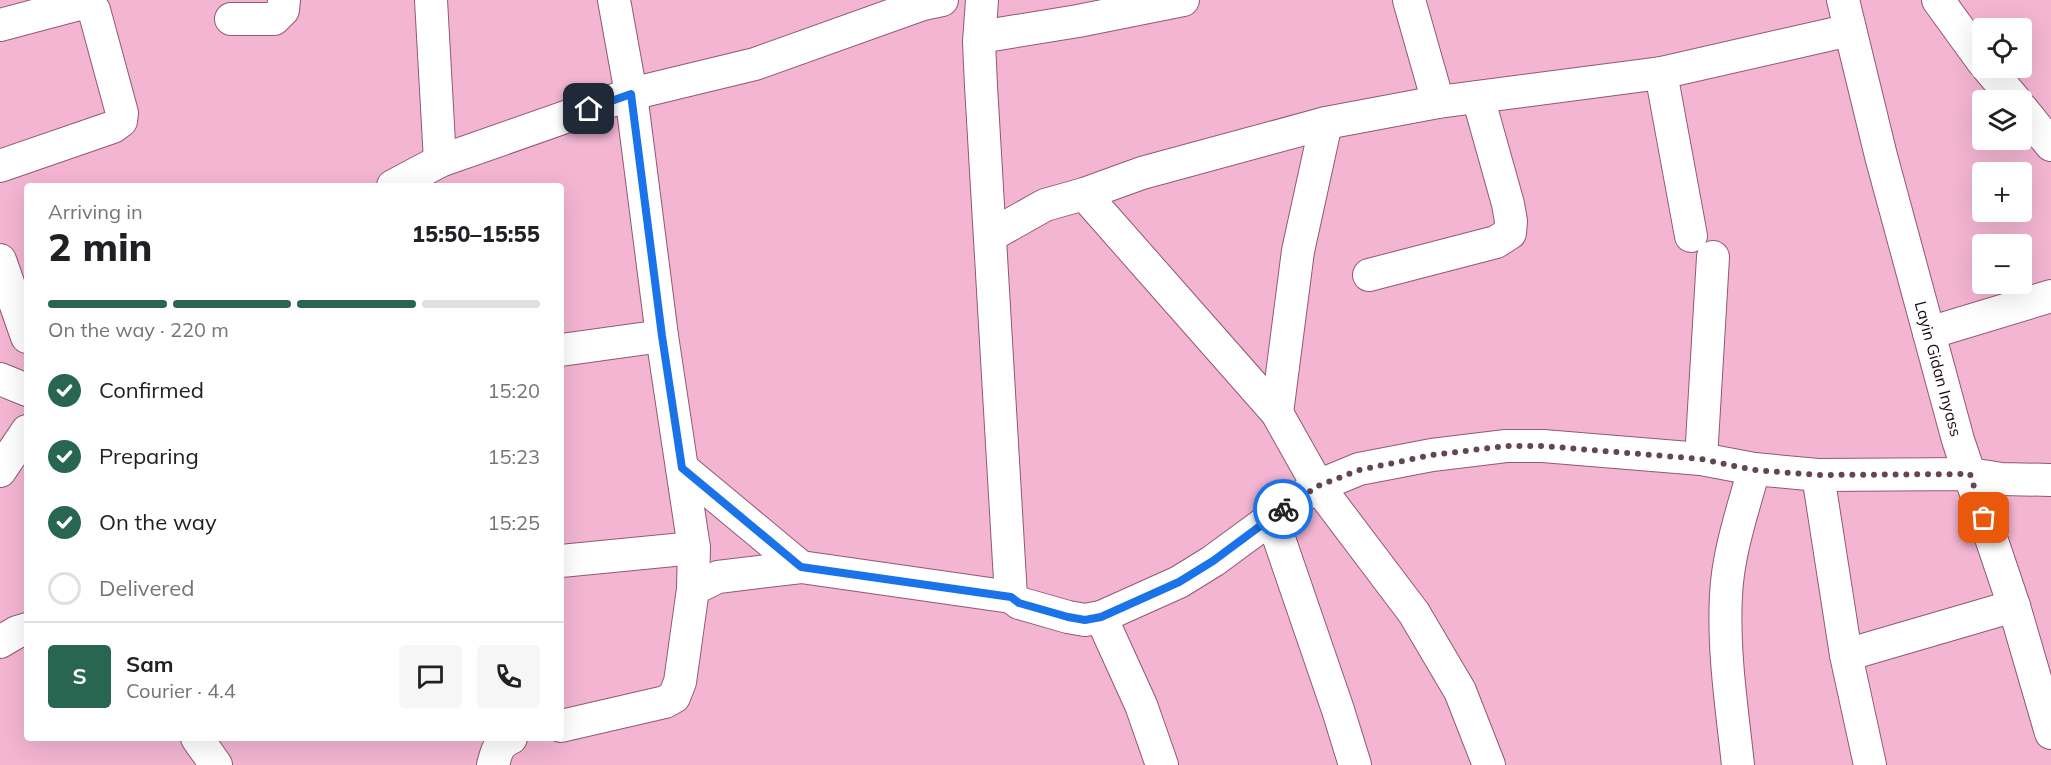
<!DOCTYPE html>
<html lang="en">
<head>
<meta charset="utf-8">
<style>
	:root { --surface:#fff; --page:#f6f6f6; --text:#202124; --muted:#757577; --line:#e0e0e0; --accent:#286652 }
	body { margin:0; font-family:Mulish,sans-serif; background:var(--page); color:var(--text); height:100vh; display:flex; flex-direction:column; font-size:22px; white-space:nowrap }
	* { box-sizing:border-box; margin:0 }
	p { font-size:20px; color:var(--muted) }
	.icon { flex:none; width:33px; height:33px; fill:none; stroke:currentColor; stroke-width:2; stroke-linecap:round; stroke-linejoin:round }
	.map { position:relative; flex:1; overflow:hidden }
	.drawer { position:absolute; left:24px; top:183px; width:540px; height:558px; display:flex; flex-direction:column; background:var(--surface); border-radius:6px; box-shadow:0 6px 24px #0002 }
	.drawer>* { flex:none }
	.controls { position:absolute; left:1972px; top:18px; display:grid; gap:12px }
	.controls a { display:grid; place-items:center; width:60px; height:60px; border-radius:6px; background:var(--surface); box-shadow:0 6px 24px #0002; font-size:30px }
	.pin { position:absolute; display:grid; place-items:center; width:51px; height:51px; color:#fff; margin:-26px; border-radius:12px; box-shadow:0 3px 9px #0006 }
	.courier { position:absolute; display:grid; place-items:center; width:60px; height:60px; margin:-30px; border:4px solid #1a73e8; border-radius:50%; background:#fff; color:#222; box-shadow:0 2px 8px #0007 }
	.headline em { font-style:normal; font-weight:800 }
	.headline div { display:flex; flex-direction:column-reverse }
	.headline { display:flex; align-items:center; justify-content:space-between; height:102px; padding:0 24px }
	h1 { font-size:39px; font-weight:800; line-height:45px }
	.bar { display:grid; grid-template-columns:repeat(4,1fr); gap:9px 6px; align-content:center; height:72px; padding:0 24px }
	.bar i { height:8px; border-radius:4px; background:var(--line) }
	.bar .active { background:var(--accent) }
	.bar p { grid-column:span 4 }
	.line { display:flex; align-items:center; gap:15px; padding:0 24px; border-top:2px solid var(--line) }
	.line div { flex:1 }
	.round { display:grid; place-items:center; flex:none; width:63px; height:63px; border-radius:6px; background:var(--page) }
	ol { padding:0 24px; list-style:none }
	li { display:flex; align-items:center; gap:18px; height:66px }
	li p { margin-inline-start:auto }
	li .icon { padding:6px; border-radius:50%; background:var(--accent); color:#fff; stroke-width:4 }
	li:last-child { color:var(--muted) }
	li i { width:33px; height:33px; border:3px solid var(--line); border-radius:50% }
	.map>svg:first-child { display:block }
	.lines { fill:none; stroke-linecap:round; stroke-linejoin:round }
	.street-casing { stroke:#905974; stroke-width:34 }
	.street { stroke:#fff; stroke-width:32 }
	.done { stroke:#674455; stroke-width:6; stroke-dasharray:0 10.8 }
	.route { stroke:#1a73e8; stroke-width:8 }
	.labels { text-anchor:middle; stroke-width:6; stroke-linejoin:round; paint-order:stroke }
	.street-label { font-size:16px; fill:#1b0712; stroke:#f9c6dd }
</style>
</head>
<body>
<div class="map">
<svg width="2051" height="765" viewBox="0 0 2051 765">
	<rect width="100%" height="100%" fill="#f3b5d2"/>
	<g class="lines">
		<g class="street-casing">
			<g id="street">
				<path d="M431 0 440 161"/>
				<path d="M982 0 979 42 981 86 1011 597"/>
				<path d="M1409 0 1438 102"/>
				<path id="s1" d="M1843 0 1881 156 1958 440 2014 606 2051 733"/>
				<path d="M1938 0 1983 62"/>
				<path d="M231 19H274L283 10 284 0"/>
				<path d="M0 25 79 4 87 5 94 10 122 113 121 121 113 127 0 166"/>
				<path d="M980 37 1078 21 1183 0"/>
				<path d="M1988 68 2015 100"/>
				<path d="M1661 73 1691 236"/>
				<path d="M2022 109 2051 145"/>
				<path d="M393 186 440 161 631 94 755 64 923 4 942 0"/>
				<path d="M1084 194 1277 413 1318 486 1414 613 1460 691 1489 765"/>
				<path d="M990 236 1045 205 1084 194 1142 173 1326 123 1438 102 1661 73 1850 30"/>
				<path d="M0 260 27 337"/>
				<path d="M1369 275 1496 242 1510 233 1511 221 1508 204 1478 97"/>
				<path d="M1929 333 2051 296"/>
				<path d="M561 350 662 336"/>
				<path d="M0 379 27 390"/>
				<path d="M1277 413 1298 251 1326 123"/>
				<path d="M1701 459 1713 257"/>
				<path d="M682 468 801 567"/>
				<path d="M0 471 27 431"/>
				<path d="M1818 475 1846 655 1870 765"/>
				<path d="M1272 518 1338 710 1355 765"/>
				<path d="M561 561 694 548"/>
				<path d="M693 589 718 577 801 567 1011 597 1019 603 1068 617 1085 620 1101 617 1179 582 1213 561 1296 500 1318 486 1359 469 1432 455 1506 446H1543L1701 459 1754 469 1818 475 1970 474 2002 479 2051 480"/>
				<path d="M1101 617 1141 705 1162 765"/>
				<path d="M0 642 17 632 27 629"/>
				<path d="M1846 655 2014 606"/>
				<path d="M561 726 665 702 674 697 680 682 693 589 694 548 662 336 631 94 614 0"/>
				<path d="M197 738 216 765"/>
				<path d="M493 765C496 753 498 743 511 738"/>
				<path d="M1738 765C1732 709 1723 652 1726 595 1728 552 1743 510 1754 469"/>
			</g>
		</g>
		<use href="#street" class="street"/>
	</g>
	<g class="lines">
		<path class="done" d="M1283 509 1318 486 1359 470 1432 455 1506 446H1543L1701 459 1754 470 1818 475 1970 474 1984 518"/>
		<path class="route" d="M589 109 631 94 662 336 682 468 801 567 1011 597 1019 603 1068 617 1085 620 1101 617 1179 582 1213 561 1283 509"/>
	</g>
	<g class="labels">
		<g class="street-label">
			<text dy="6" stroke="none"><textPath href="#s1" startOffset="381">Layin Gidan Inyass</textPath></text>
		</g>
	</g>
</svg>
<div class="controls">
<a><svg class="icon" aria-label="locate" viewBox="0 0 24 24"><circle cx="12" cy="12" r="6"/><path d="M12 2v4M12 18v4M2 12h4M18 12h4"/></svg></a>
<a><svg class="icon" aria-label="layers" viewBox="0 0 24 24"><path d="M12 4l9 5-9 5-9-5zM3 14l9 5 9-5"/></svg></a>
<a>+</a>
<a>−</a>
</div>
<div class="pin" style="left:1984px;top:518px;background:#ea580c"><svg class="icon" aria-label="bag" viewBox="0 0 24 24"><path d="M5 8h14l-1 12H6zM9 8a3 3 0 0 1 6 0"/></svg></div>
<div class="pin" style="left:589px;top:109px;background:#1f2937"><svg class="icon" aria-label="home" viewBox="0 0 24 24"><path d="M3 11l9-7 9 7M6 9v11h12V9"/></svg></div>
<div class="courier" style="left:1283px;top:509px"><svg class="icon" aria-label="bike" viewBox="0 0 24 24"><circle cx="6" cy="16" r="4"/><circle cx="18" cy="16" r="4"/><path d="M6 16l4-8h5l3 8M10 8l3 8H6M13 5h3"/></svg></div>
<section class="drawer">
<div class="headline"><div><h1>2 min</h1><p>Arriving in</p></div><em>15:50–15:55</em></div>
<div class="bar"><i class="active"></i><i class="active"></i><i class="active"></i><i></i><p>On the way · 220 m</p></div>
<ol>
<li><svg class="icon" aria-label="check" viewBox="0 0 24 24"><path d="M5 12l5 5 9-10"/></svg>Confirmed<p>15:20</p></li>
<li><svg class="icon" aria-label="check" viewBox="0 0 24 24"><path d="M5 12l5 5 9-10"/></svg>Preparing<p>15:23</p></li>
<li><svg class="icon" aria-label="check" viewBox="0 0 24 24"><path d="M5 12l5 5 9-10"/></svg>On the way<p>15:25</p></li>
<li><i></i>Delivered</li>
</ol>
<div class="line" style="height:108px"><b class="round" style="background:var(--accent);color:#fff">S</b><div><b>Sam</b><p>Courier · 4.4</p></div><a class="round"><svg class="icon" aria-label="chat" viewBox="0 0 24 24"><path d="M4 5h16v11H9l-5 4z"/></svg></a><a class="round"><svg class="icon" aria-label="phone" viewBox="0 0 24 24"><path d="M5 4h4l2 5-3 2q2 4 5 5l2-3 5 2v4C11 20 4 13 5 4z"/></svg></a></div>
</section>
</div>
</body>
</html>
